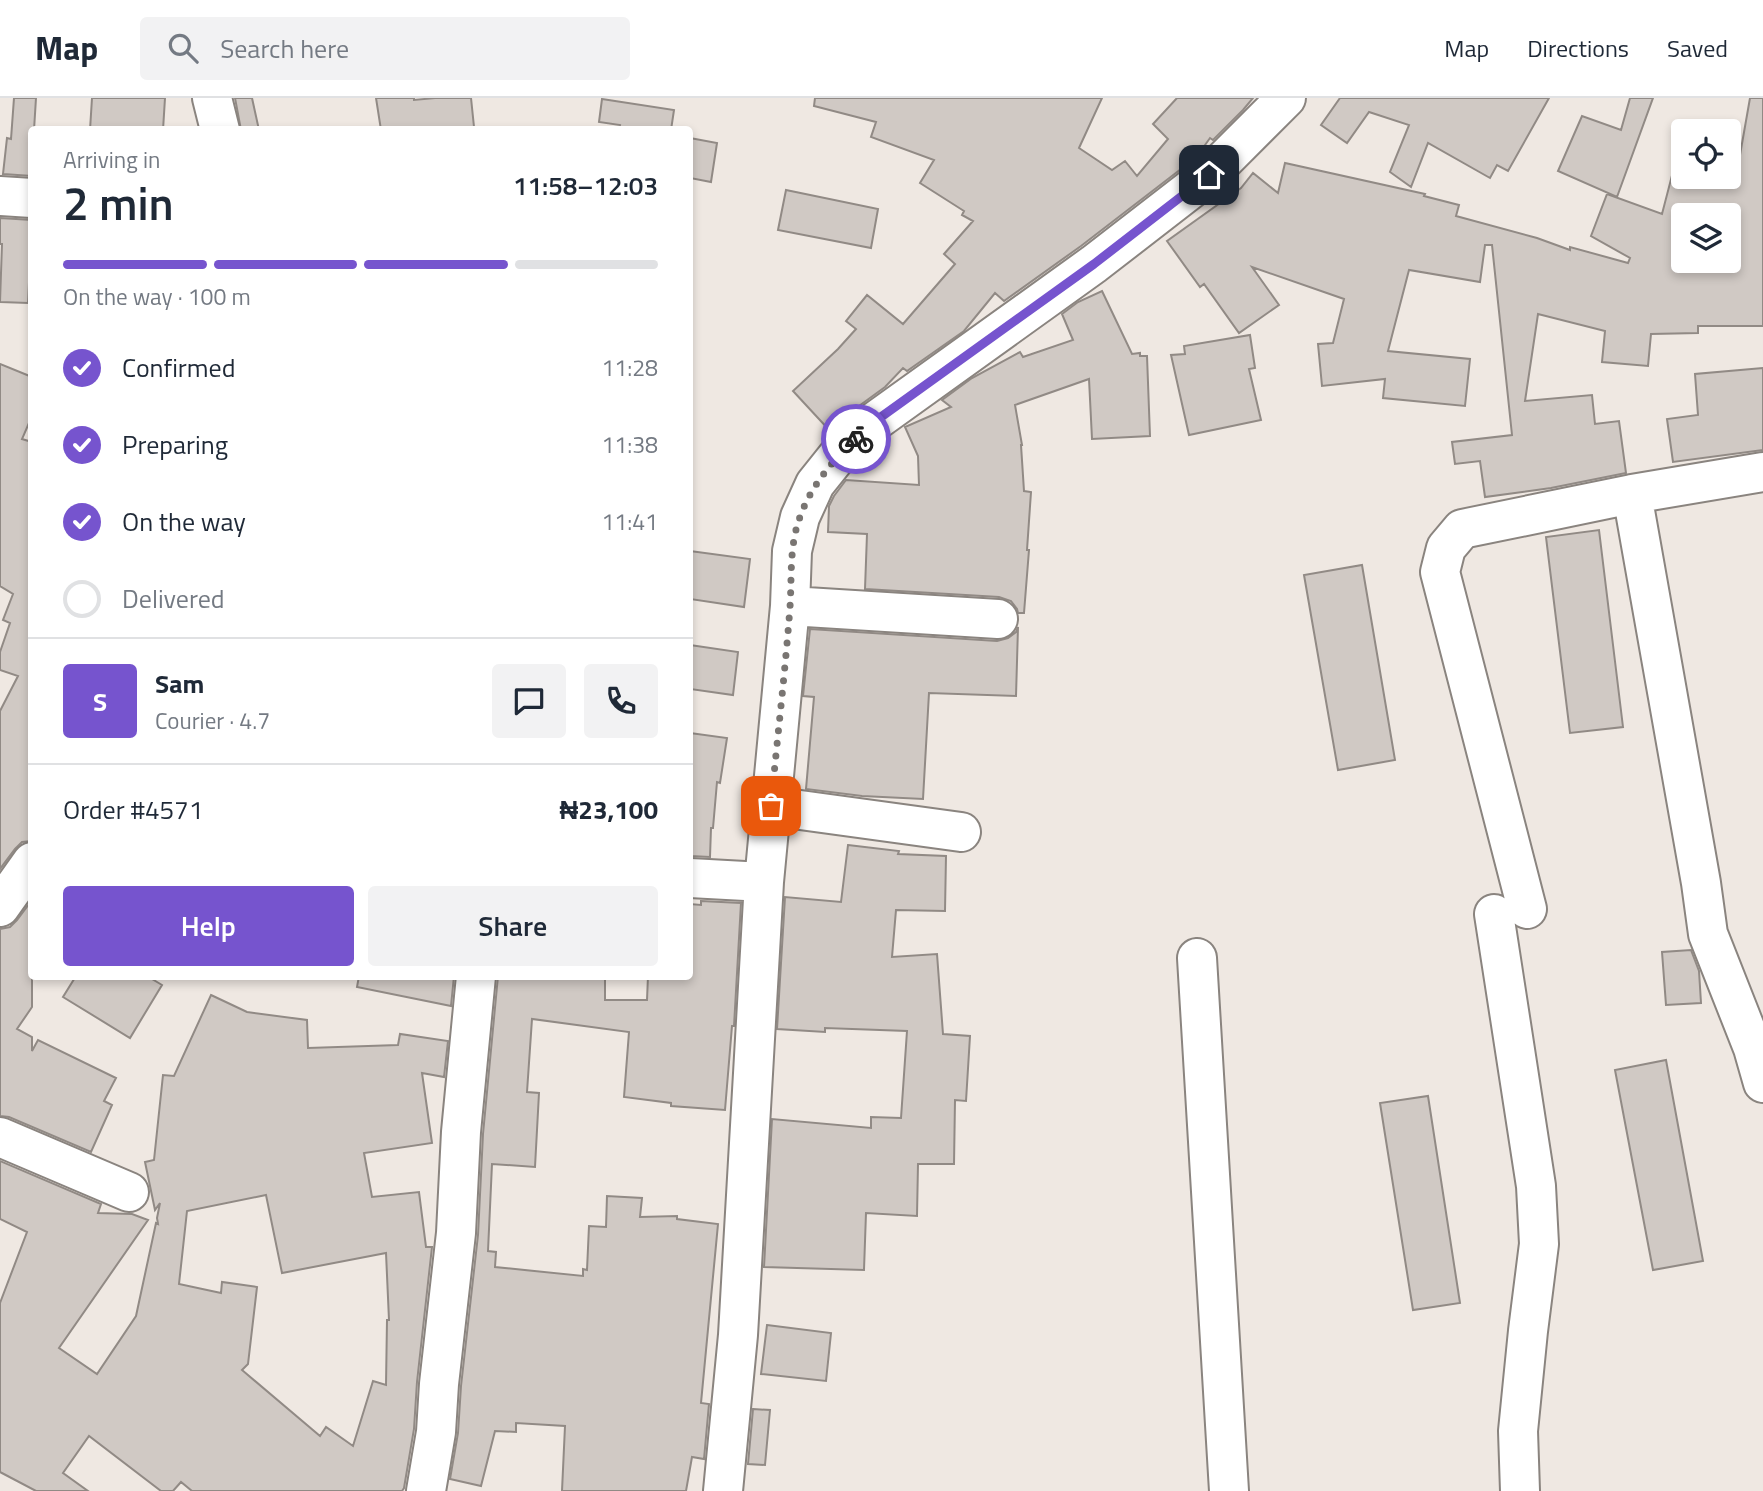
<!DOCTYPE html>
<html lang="en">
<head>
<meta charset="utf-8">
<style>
	:root { --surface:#fff; --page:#f2f2f3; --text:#1f2937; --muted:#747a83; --line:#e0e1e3; --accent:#7654ce }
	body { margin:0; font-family:"Titillium Web",sans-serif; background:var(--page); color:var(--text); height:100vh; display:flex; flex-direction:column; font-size:26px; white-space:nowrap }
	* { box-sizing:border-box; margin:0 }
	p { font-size:23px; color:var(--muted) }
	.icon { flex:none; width:38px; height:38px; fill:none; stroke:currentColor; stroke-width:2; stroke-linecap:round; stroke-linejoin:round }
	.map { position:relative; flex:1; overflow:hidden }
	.side { position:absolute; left:28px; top:28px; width:665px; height:854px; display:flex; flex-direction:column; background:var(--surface); border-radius:7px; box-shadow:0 4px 10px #0003 }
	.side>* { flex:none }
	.buttons { position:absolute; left:1671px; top:21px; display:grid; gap:14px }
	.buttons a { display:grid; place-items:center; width:70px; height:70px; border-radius:7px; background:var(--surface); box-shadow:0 4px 10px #0003; font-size:35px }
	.pin { position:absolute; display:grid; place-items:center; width:60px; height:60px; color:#fff; margin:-30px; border-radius:14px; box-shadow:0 4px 10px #0006 }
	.courier { position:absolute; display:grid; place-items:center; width:70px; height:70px; margin:-35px; border:5px solid #7654ce; border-radius:50%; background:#fff; color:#222; box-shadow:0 2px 9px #0007 }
	.headline em { font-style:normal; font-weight:600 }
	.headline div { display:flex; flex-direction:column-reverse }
	.headline { display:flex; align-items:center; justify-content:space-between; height:119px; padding:0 35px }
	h1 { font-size:46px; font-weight:600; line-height:52px }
	.bar { display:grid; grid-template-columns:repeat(4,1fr); gap:10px 7px; align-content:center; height:84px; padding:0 35px }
	.bar i { height:9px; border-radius:5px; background:var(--line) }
	.bar .active { background:var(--accent) }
	.bar p { grid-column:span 4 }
	.line { display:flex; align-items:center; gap:18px; padding:0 35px; border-top:2px solid var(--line) }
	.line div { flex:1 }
	.round { display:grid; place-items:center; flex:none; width:74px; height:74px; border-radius:7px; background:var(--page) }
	ol { padding:0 35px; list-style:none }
	li { display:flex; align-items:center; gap:21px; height:77px }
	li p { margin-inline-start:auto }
	li .icon { padding:7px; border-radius:50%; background:var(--accent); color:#fff; stroke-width:4 }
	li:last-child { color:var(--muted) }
	li i { width:38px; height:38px; border:4px solid var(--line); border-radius:50% }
	.action { display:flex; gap:14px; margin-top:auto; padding:14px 35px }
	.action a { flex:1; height:80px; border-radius:7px; background:var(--accent); color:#fff; font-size:28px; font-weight:600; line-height:80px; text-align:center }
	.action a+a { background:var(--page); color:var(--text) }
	header { display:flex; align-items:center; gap:42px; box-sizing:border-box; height:98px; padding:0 35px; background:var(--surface); border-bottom:2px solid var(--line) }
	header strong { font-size:33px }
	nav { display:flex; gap:38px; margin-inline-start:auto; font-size:24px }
	.search { width:490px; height:63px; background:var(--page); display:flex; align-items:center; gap:18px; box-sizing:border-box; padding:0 24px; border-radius:7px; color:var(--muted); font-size:26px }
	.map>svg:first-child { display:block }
	.building { fill:#d0c9c4; stroke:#918a85; stroke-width:2; fill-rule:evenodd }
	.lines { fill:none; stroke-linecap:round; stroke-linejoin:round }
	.minor-casing { stroke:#8a847f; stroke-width:42 }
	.minor { stroke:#fff; stroke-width:38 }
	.done { stroke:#797572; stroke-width:7; stroke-dasharray:0 12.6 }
	.route { stroke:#7654ce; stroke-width:9 }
</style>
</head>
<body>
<header>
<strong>Map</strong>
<div class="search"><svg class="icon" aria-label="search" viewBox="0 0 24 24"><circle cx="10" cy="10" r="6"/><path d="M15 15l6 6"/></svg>Search here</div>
<nav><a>Map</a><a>Directions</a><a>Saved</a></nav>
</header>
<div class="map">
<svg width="1763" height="1393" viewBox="0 0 1763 1393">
	<rect width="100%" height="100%" fill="#efe8e2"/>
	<path class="building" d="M14 0H36L34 32H32V78L3 76 7 40 11 41Z
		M92 0H165L163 32H90Z
		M235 0H252L259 32H241Z
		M376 0H414V2L435 0H471L474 29 451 32H381Z
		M815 0H1102L1079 50 1112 72 1125 63 1137 78 1168 41 1153 26 1177 0H1253L1243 12 1213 42 1210 40 1195 61 1191 59 1181 71 1081 148 1004 203 995 195 964 233 907 273 903 270 885 289 859 308 831 334 793 293 838 251 856 231 846 223 867 197 903 226 955 166 944 156 973 123 962 117 964 113 920 85 934 62 871 39 876 24 814 8Z
		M1340 0H1549L1508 73 1497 67 1490 80 1428 45 1411 89 1390 74 1409 27 1369 14 1347 45 1321 27Z
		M1630 0H1653L1617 99 1558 73 1582 18 1621 32Z
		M1750 0H1763V228H1698V235L1651 236 1648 268 1602 264 1605 233 1538 216 1525 303 1592 297 1595 326 1619 323 1626 375 1551 390 1485 399 1480 363 1455 366 1452 344 1512 337 1492 147H1485L1480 184 1409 172 1388 253 1470 261 1465 308 1383 300 1385 281 1322 288 1318 246 1333 245 1344 201 1252 169 1279 207 1239 235 1204 186 1200 189 1167 143 1241 90 1253 75 1278 95 1285 65 1425 96 1424 98 1459 107 1456 118 1537 140 1570 152V149L1628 165 1630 160 1591 138 1607 96 1662 116 1676 62 1684 63V79H1729V55L1740 57ZM1684 117H1729V163H1684Z
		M602 1 674 12 671 32H619L620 27 599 24Z
		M690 40 717 45 711 84 690 80Z
		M786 92 878 111 871 150 778 132Z
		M0 120 32 122 28 205 0 204 2 146H0Z
		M1102 193 1132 256 1140 255V258H1147L1150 338 1092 341 1089 281 1015 307 1022 347H1021L1024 393 1031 394 1027 452H1029L1024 515H1018L1017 511 1011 503 999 499 865 491 867 436 828 434 829 408 834 398 846 382 919 387 918 358 905 329 951 309 942 302 972 280 1020 254 1023 259 1073 242 1062 216 1078 204Z
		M1250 237 1255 270 1249 271 1261 322 1189 337 1171 257 1185 256 1184 248Z
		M0 266 32 279V318L22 341 32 344V743L22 744 15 751 0 771V613L18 578 0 572V554L10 525 3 522 13 496 0 488Z
		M1763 270V352L1673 364 1667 321 1698 317 1695 276Z
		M1599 432 1623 629 1570 635 1546 439Z
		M690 453 750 461 744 509 690 501Z
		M1362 467 1395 662 1338 672 1304 477Z
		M1018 529 1016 598 929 595 923 701 862 698 806 691 814 599 803 598 810 531 997 543 1008 540 1016 534Z
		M690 547 738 554 733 597 690 591Z
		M690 635 727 640 720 685 717 684 713 730H711L710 759 690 758Z
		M848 747 899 753 898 756 946 758 945 813 896 812 892 859 937 856 943 936 970 938 966 1003 955 1002 954 1066H918L917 1118 866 1115 864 1172 764 1169 772 1021 871 1030V1019L901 1020 907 933 825 930V934L777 931 785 799 841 804Z
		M32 802V909L17 931 32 939V953L38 942 116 980 104 1003 112 1007 91 1054 9 1019 0 1018V831L10 829 17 822Z
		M701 803 741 805 734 928H732L725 1012 671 1008V1005L624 999 629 934 532 921 527 994 539 995 535 1069 492 1066 488 1153 496 1154 495 1169 583 1178V1171L587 1172 589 1128 606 1129 607 1098 642 1100 640 1119 677 1118V1121L718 1126 701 1305 709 1306 704 1361 692 1359 686 1393H562L565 1328 516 1325V1334L495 1333 481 1388 450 1381 458 1335 461 1288 478 1137 483 1036 498 878H605V902H647L648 878H690V806L701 807Z
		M1691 852 1699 873 1701 905 1666 907 1662 854Z
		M76 878H147L162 887 130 940 63 899Z
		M359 878H454L451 908 357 889Z
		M211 897 247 914 307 922 308 950 398 947 400 936 448 943 444 979 422 975 432 1045 364 1055 372 1099 419 1094 426 1149H432L417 1284 414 1331 404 1390 402 1393H192L181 1384 173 1393H161L89 1338 63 1375 88 1393H36L0 1374V1205L27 1134 0 1121V1063L101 1106 98 1115 132 1116 148 1122 59 1250 97 1276 136 1218 156 1125 158 1126 157 1120 160 1105 155 1112 145 1064 154 1062 163 977 174 978ZM266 1097 282 1175 386 1155 389 1222H387L386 1287 373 1283 353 1348 326 1329 320 1338 242 1272 248 1266 257 1189 222 1184 221 1195 179 1186 187 1113Z
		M1666 962 1703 1163 1653 1172 1615 972Z
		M1428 998 1460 1205 1413 1212 1380 1005Z
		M767 1227 831 1235 826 1283 761 1276Z
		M753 1311 770 1312 765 1367 748 1366Z"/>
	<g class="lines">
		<g class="minor-casing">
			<path id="minor" d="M212 0 220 32
				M0 98 32 100
				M1632 396 1701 785 1708 836 1753 950 1763 985
				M790 508 998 521
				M771 708 961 734
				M690 780 764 784
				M0 809 32 764
				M1527 811 1440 474 1446 450 1462 431 1632 396 1763 374
				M1494 816 1536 1088 1539 1146 1528 1233 1518 1333 1520 1393
				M1197 860 1229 1393
				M0 1039 129 1094
				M426 1393 436 1334 439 1286 456 1135 461 1034 476 878
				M723 1393 738 1237 764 784 790 508 792 453 800 419 815 386 839 356 874 324 1094 166 1209 77 1286 0"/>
		</g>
		<use href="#minor" class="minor"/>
	</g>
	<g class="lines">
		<path class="done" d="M771 708C777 642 785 576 790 509 792 479 789 448 800 419 811 388 832 363 856 341"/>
		<path class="route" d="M856 341 874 324 1094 166 1209 77"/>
	</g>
</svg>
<div class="buttons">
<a><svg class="icon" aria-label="locate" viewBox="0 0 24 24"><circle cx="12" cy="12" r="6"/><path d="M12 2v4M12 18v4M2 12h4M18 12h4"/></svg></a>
<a><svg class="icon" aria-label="layers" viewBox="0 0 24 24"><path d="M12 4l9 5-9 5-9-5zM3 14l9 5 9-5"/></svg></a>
</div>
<div class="pin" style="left:771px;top:708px;background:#ea580c"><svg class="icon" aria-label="bag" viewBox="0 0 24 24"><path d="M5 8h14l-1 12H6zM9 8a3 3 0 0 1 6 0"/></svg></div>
<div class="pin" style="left:1209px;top:77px;background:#1f2937"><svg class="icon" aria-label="home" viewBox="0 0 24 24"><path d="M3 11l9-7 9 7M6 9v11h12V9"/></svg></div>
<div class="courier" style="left:856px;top:341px"><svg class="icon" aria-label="bike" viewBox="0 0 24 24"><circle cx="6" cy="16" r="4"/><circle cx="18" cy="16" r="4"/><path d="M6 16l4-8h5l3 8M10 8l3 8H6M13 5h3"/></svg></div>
<section class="side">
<div class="headline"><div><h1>2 min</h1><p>Arriving in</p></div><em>11:58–12:03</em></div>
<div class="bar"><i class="active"></i><i class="active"></i><i class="active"></i><i></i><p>On the way · 100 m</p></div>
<ol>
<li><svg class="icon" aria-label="check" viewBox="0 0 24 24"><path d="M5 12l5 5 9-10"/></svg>Confirmed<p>11:28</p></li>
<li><svg class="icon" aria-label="check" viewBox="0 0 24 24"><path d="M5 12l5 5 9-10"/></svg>Preparing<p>11:38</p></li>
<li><svg class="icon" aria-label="check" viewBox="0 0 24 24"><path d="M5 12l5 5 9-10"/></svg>On the way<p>11:41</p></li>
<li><i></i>Delivered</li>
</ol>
<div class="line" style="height:126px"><b class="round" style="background:var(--accent);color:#fff">S</b><div><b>Sam</b><p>Courier · 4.7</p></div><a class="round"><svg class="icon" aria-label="chat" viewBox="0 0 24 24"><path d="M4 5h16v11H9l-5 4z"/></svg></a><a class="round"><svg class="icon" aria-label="phone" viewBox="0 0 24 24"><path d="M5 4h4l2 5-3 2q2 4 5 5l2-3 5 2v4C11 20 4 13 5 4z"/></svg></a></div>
<div class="line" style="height:91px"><div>Order #4571</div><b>₦23,100</b></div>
<div class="action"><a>Help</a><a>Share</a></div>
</section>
</div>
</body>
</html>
